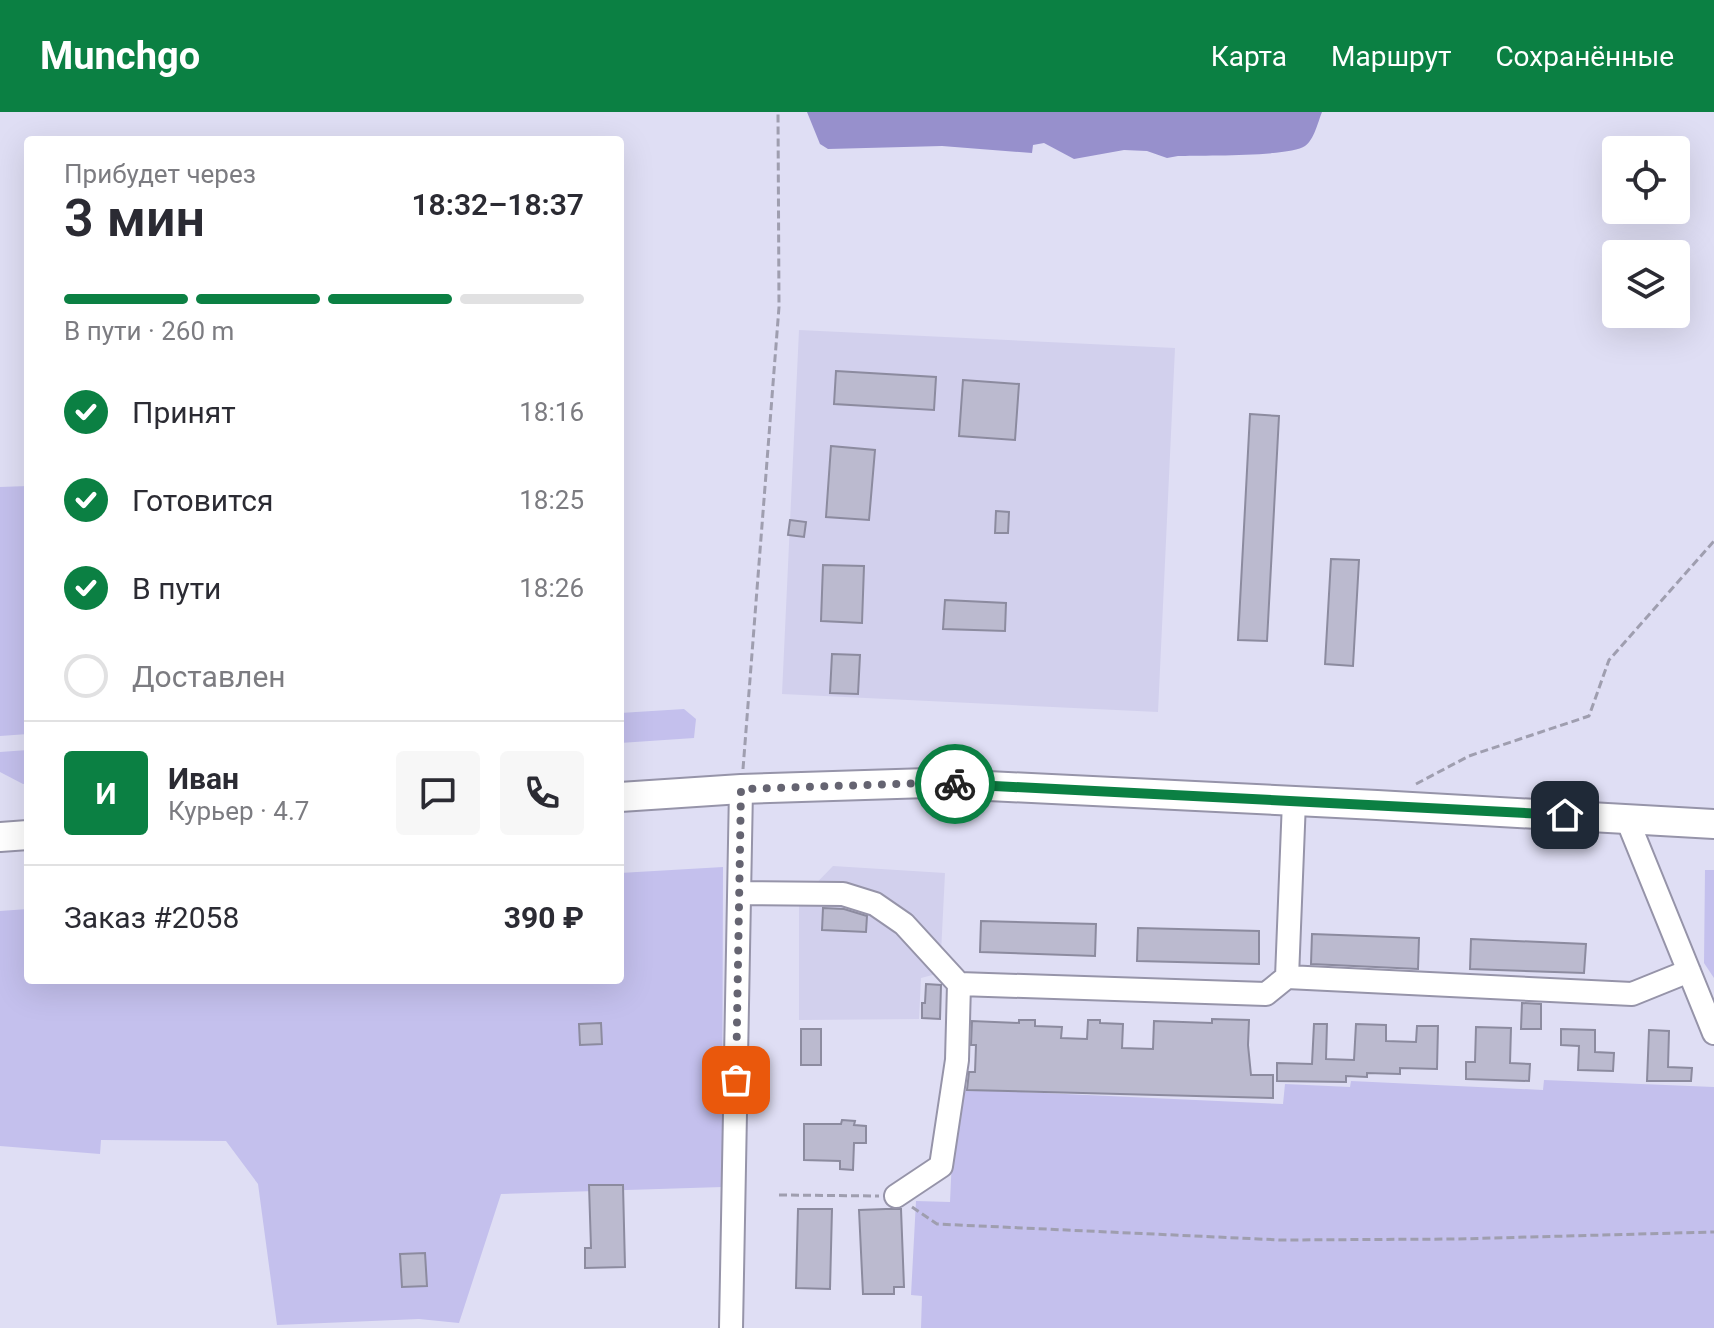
<!DOCTYPE html>
<html lang="ru">
<head>
<meta charset="utf-8">
<style>
	:root { --surface:#fff; --page:#f7f7f7; --text:#2b2b33; --muted:#7c7c81; --line:#e1e1e2; --accent:#0b8043 }
	body { margin:0; font-family:Roboto,sans-serif; background:var(--page); color:var(--text); height:100vh; display:flex; flex-direction:column; font-size:30px; white-space:nowrap }
	* { box-sizing:border-box; margin:0 }
	p { font-size:26px; color:var(--muted) }
	.icon { flex:none; width:44px; height:44px; fill:none; stroke:currentColor; stroke-width:2; stroke-linecap:round; stroke-linejoin:round }
	.map { position:relative; flex:1; overflow:hidden }
	.drawer { position:absolute; left:24px; top:24px; width:600px; height:848px; display:flex; flex-direction:column; background:var(--surface); border-radius:8px; box-shadow:0 8px 32px #0002 }
	.drawer>* { flex:none }
	.controls { position:absolute; left:1602px; top:24px; display:grid; gap:16px }
	.controls a { display:grid; place-items:center; width:88px; height:88px; border-radius:8px; background:var(--surface); box-shadow:0 8px 32px #0002; font-size:40px }
	.pin { position:absolute; display:grid; place-items:center; width:68px; height:68px; color:#fff; margin:-34px; border-radius:16px; box-shadow:0 4px 12px #0006 }
	.courier { position:absolute; display:grid; place-items:center; width:80px; height:80px; margin:-40px; border:6px solid #0b8043; border-radius:50%; background:#fff; color:#222; box-shadow:0 2px 10px #0007 }
	.headline em { font-style:normal; font-weight:600 }
	.headline div { display:flex; flex-direction:column-reverse }
	.headline { display:flex; align-items:center; justify-content:space-between; height:136px; padding:0 40px }
	h1 { font-size:52px; font-weight:600; line-height:60px }
	.bar { display:grid; grid-template-columns:repeat(4,1fr); gap:12px 8px; align-content:center; height:96px; padding:0 40px }
	.bar i { height:10px; border-radius:6px; background:var(--line) }
	.bar .current { background:var(--accent) }
	.bar p { grid-column:span 4 }
	.line { display:flex; align-items:center; gap:20px; padding:0 40px; border-top:2px solid var(--line) }
	.line div { flex:1 }
	.round { display:grid; place-items:center; flex:none; width:84px; height:84px; border-radius:8px; background:var(--page) }
	ol { padding:0 40px; list-style:none }
	li { display:flex; align-items:center; gap:24px; height:88px }
	li p { margin-inline-start:auto }
	li .icon { padding:8px; border-radius:50%; background:var(--accent); color:#fff; stroke-width:4 }
	li:last-child { color:var(--muted) }
	li i { width:44px; height:44px; border:4px solid var(--line); border-radius:50% }
	header { display:flex; align-items:center; gap:48px; box-sizing:border-box; height:112px; padding:0 40px; background:var(--accent); color:#fff }
	header strong { font-size:38px }
	nav { display:flex; gap:44px; margin-inline-start:auto; font-size:28px }
	.map>svg:first-child { display:block }
	.built { fill:#d2d0ed }
	.green { fill:#c4c0ed }
	.water { fill:#9790cc }
	.building { fill:#bbbacf; stroke:#8c8b9f; stroke-width:2 }
	.lines { fill:none; stroke-linecap:round; stroke-linejoin:round }
	.minor-casing { stroke:#9694a9; stroke-width:26 }
	.major-casing { stroke:#9694a9; stroke-width:32 }
	.path { stroke:#9f9eaf; stroke-width:3; stroke-dasharray:8 4; stroke-linecap:butt }
	.minor { stroke:#fff; stroke-width:22 }
	.major { stroke:#fff; stroke-width:28 }
	.done { stroke:#656471; stroke-width:8; stroke-dasharray:0 14.4 }
	.route { stroke:#0b8043; stroke-width:10 }
</style>
</head>
<body>
<header>
<strong>Munchgo</strong>
<nav><a>Карта</a><a>Маршрут</a><a>Сохранённые</a></nav>
</header>
<div class="map">
<svg width="1714" height="1216" viewBox="0 0 1714 1216">
	<rect width="100%" height="100%" fill="#dfdef4"/>
	<path class="built" d="M799 218 1175 236 1158 600 782 582Z
		M833 754 945 761 940 861 921 866 919 907 799 908V789Z"/>
	<path class="green" d="M28 374V622L0 624V375Z
		M684 597 696 607 694 626 620 631V601Z
		M28 638V671L23 672 0 660V640Z
		M723 755 722 1075 501 1082 459 1211 419 1207 277 1213 258 1072 226 1029 101 1028 100 1042 0 1034V799L28 797V868H620V761Z
		M1705 758H1714V866L1704 851Z
		M1544 968 1714 975V1216H921L922 1184 911 1183 916 1089 950 1090 955 977 1283 992 1285 972 1350 975 1351 969 1543 978Z"/>
	<path class="water" d="M807 0H1322C1318 10 1314 28 1305 34 1290 45 1201 43 1178 44L1167 46 1147 39 1124 38 1074 47 1044 31 1033 33 1032 41 942 34 828 37 820 32Z"/>
	<path class="building" d="M836 259 936 265 934 298 834 292Z
		M963 268 1019 272 1015 328 959 324Z
		M1250 302 1279 304 1267 529 1238 528Z
		M831 334 875 338 869 408 826 405Z
		M996 399 1009 400 1008 421H995Z
		M790 408 806 410 804 425 788 423Z
		M1331 447 1359 448 1353 554 1325 552Z
		M823 453 864 454 862 511 821 509Z
		M945 488 1006 491 1005 519 943 517Z
		M832 542 860 543 858 582 830 581Z
		M823 796 844 797 867 804 866 820 822 818Z
		M981 809 1096 812 1095 844 980 840Z
		M1138 816 1259 819V852L1137 849Z
		M1312 822 1419 826 1418 857 1311 852Z
		M1471 827 1586 832 1584 861 1470 857Z
		M926 872 941 873 940 907 922 906V891H925Z
		M1522 891 1541 892V917H1521Z
		M1212 907 1249 908 1248 933 1251 963H1273V986L967 978 969 960H975L976 933H971L972 909 1019 911V908H1035V914L1062 915 1061 926 1087 927 1088 908H1100V911L1123 912 1122 936 1153 937 1154 909 1212 911Z
		M601 911 602 932 580 933 579 912Z
		M1314 912H1327L1326 947 1354 948 1356 912 1386 913V929L1416 930 1417 914H1438L1437 957 1400 956V962L1367 961V965L1346 964V970L1277 969V951L1312 952Z
		M1476 915 1511 916 1510 951 1530 952 1529 969 1466 967V950H1475Z
		M801 917H821V953H801Z
		M1561 917 1595 918V940L1614 941 1613 959 1578 958 1579 934 1561 933Z
		M1649 918 1669 919 1668 955 1692 956 1691 969H1647Z
		M842 1008 855 1009 854 1013 866 1014V1031H854L853 1058 840 1057V1049L804 1048V1012H841Z
		M589 1073H623L625 1155 585 1156V1136H591Z
		M798 1097H832L830 1177 796 1176Z
		M886 1097H901L904 1175H894V1182H863L859 1098Z
		M425 1141 427 1174 402 1175 400 1142Z"/>
	<g class="lines">
		<g class="minor-casing">
			<path id="minor" d="M1627 707 1714 921
				M740 781 843 782 875 792 904 812 959 872 1266 882 1287 865 1632 882 1689 859
				M1287 865 1294 689
				M896 1084 941 1054 957 948 959 872
				M731 1216 741 677"/>
		</g>
		<g class="major-casing">
			<path id="major" d="M620 685 741 677 928 671 1377 693 1714 712
				M0 725 28 723"/>
		</g>
		<path class="path" d="M743 657 779 195 778 0
			M1416 672 1469 644 1589 604 1609 548 1714 429
			M779 1083 879 1084
			M912 1095 937 1112 1281 1128 1457 1127 1714 1120"/>
		<use href="#minor" class="minor"/>
		<use href="#major" class="major"/>
	</g>
	<g class="lines">
		<path class="done" d="M736 968 741 677 928 671 955 672"/>
		<path class="route" d="M955 672 1565 703"/>
	</g>
</svg>
<div class="controls">
<a><svg class="icon" aria-label="locate" viewBox="0 0 24 24"><circle cx="12" cy="12" r="6"/><path d="M12 2v4M12 18v4M2 12h4M18 12h4"/></svg></a>
<a><svg class="icon" aria-label="layers" viewBox="0 0 24 24"><path d="M12 4l9 5-9 5-9-5zM3 14l9 5 9-5"/></svg></a>
</div>
<div class="pin" style="left:736px;top:968px;background:#ea580c"><svg class="icon" aria-label="bag" viewBox="0 0 24 24"><path d="M5 8h14l-1 12H6zM9 8a3 3 0 0 1 6 0"/></svg></div>
<div class="pin" style="left:1565px;top:703px;background:#1f2937"><svg class="icon" aria-label="home" viewBox="0 0 24 24"><path d="M3 11l9-7 9 7M6 9v11h12V9"/></svg></div>
<div class="courier" style="left:955px;top:672px"><svg class="icon" aria-label="bike" viewBox="0 0 24 24"><circle cx="6" cy="16" r="4"/><circle cx="18" cy="16" r="4"/><path d="M6 16l4-8h5l3 8M10 8l3 8H6M13 5h3"/></svg></div>
<section class="drawer">
<div class="headline"><div><h1>3 мин</h1><p>Прибудет через</p></div><em>18:32–18:37</em></div>
<div class="bar"><i class="current"></i><i class="current"></i><i class="current"></i><i></i><p>В пути · 260 m</p></div>
<ol>
<li><svg class="icon" aria-label="check" viewBox="0 0 24 24"><path d="M5 12l5 5 9-10"/></svg>Принят<p>18:16</p></li>
<li><svg class="icon" aria-label="check" viewBox="0 0 24 24"><path d="M5 12l5 5 9-10"/></svg>Готовится<p>18:25</p></li>
<li><svg class="icon" aria-label="check" viewBox="0 0 24 24"><path d="M5 12l5 5 9-10"/></svg>В пути<p>18:26</p></li>
<li><i></i>Доставлен</li>
</ol>
<div class="line" style="height:144px"><b class="round" style="background:var(--accent);color:#fff">И</b><div><b>Иван</b><p>Курьер · 4.7</p></div><a class="round"><svg class="icon" aria-label="chat" viewBox="0 0 24 24"><path d="M4 5h16v11H9l-5 4z"/></svg></a><a class="round"><svg class="icon" aria-label="phone" viewBox="0 0 24 24"><path d="M5 4h4l2 5-3 2q2 4 5 5l2-3 5 2v4C11 20 4 13 5 4z"/></svg></a></div>
<div class="line" style="height:104px"><div>Заказ #2058</div><b>390 ₽</b></div>
</section>
</div>
</body>
</html>
